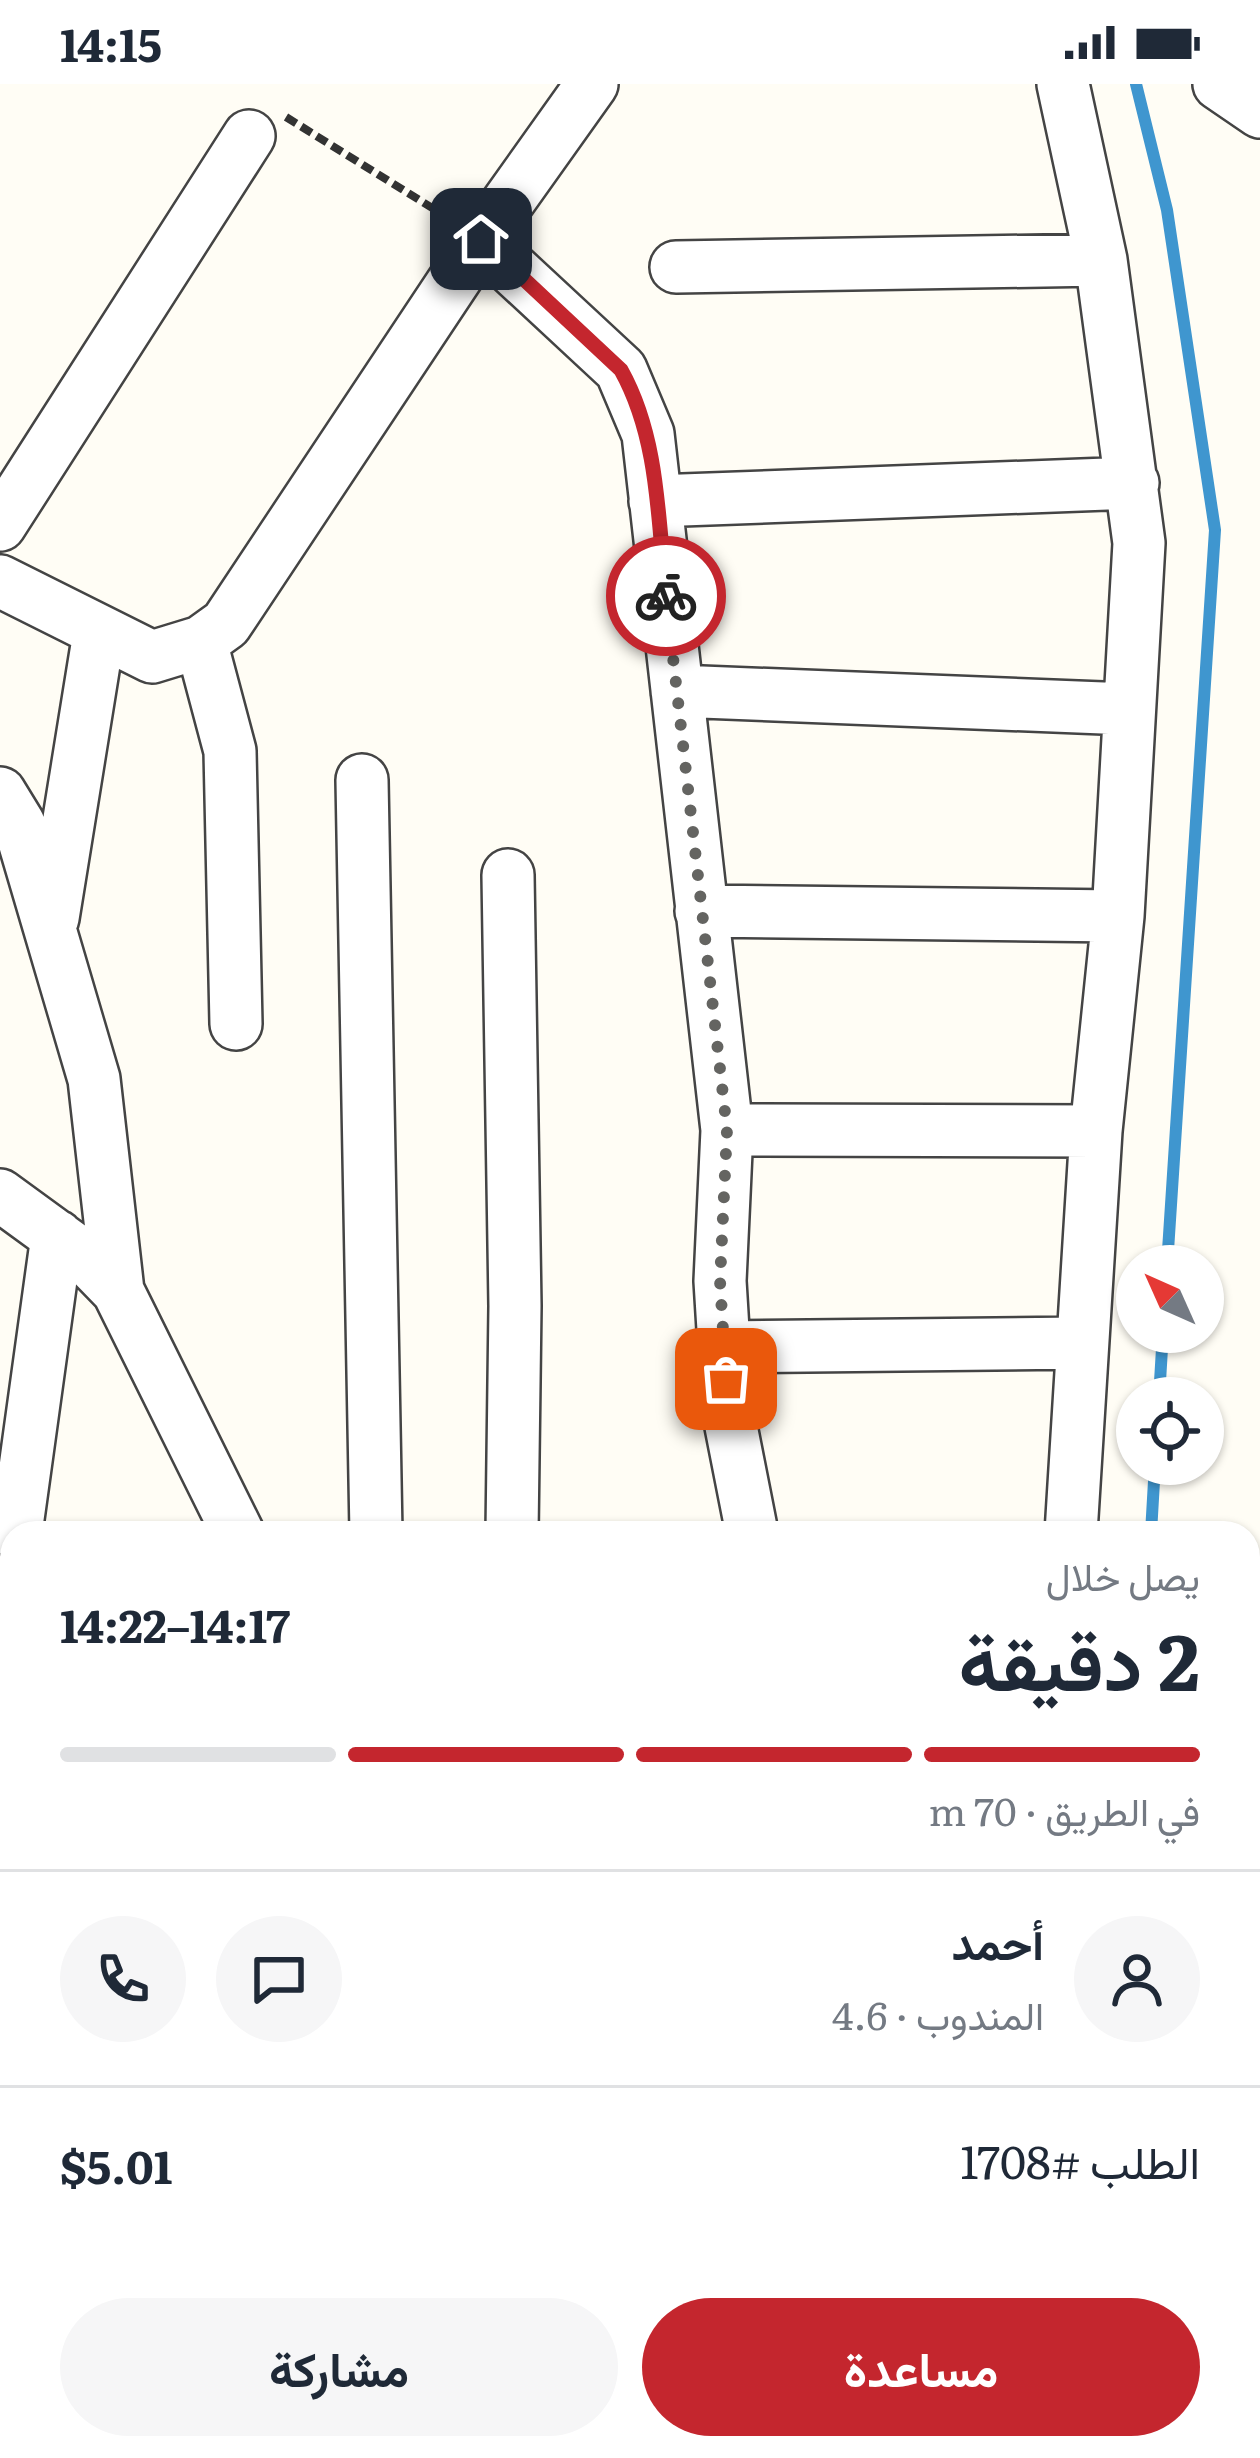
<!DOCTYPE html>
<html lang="ar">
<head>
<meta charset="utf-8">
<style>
	:root { --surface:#fff; --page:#f6f6f7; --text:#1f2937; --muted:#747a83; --line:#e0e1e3; --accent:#c4262e }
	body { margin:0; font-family:Literata,Vazirmatn,serif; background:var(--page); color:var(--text); direction:rtl; height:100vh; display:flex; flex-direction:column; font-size:45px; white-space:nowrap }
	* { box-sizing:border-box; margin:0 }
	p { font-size:39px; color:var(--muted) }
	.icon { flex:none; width:66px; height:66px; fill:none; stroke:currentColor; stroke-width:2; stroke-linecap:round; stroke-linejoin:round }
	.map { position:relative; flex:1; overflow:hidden; direction:ltr }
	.sheet { position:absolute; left:0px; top:1437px; width:1260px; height:939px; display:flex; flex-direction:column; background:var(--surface); border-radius:36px 36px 0 0; box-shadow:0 3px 9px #0004; direction:rtl }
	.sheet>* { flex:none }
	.needle { width:78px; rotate:315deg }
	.fabs { position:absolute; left:1116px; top:1161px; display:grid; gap:24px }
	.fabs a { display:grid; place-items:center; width:108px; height:108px; border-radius:50%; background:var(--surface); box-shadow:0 3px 9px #0004; font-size:60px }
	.pin { position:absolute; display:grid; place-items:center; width:102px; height:102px; color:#fff; margin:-51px; border-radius:24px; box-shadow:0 6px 18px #0006 }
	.courier { position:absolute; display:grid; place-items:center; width:120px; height:120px; margin:-60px; border:9px solid #c4262e; border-radius:50%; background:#fff; color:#222; box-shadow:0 3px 15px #0007 }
	.overview em { font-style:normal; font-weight:700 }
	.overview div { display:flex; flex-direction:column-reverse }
	.overview { display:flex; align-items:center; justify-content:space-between; height:204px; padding:0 60px }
	h1 { font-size:78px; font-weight:700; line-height:90px }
	.bar { display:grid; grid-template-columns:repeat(4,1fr); gap:18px 12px; align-content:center; height:144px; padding:0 60px }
	.bar i { height:15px; border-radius:9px; background:var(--line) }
	.bar .selected { background:var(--accent) }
	.bar p { grid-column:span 4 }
	.line { display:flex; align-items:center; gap:30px; padding:0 60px; border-top:3px solid var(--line) }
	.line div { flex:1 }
	.round { display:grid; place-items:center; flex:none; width:126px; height:126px; border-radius:63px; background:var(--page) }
	.action { display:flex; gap:24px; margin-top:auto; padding:24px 60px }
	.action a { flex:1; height:138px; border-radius:72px; background:var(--accent); color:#fff; font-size:48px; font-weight:700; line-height:138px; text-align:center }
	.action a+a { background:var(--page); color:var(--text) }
	.status { display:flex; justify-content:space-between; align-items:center; height:84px; padding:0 60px; background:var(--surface); direction:ltr }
	.status svg { height:33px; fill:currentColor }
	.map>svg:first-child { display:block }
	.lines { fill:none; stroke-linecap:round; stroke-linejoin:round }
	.stream { stroke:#3f96cf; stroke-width:12 }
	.minor-casing { stroke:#444; stroke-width:56 }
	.path { stroke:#333; stroke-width:8; stroke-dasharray:12 6; stroke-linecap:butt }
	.minor { stroke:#fff; stroke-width:51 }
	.done { stroke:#646461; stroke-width:12; stroke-dasharray:0 21.6 }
	.route { stroke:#c4262e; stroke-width:15 }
</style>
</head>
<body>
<div class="status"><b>14:15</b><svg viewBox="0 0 49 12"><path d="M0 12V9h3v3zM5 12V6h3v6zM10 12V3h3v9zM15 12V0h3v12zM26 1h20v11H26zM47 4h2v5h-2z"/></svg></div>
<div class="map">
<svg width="1260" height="2374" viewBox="0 0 1260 2374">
	<rect width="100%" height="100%" fill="#fffdf5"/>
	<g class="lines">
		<path class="stream" d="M1136 0 1167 126 1215 446 1167 1182
			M1159 1314 1163 1248
			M1151 1449 1155 1380
			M1207 2364 1209 2374"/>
		<g class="minor-casing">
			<path id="minor" d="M1063 0 1101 176 1139 459 1118 832 1096 1047 1071 1449
				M1219 0 1260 28
				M481 156 621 286 648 350 727 1046 720 1197 728 1327 752 1449
				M676 183 1101 176
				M655 417 1133 399
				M0 441 249 52
				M0 497 152 573 201 558 226 540 481 156 592 0
				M201 558 230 667 236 940
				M677 607 1128 625
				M362 696 376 1449
				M0 709 19 740 94 995 118 1207
				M508 791 515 1222 512 1449
				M701 827 1118 832
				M53 834 99 549
				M727 1046 1096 1047
				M0 1111 85 1173 118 1207 238 1449
				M724 1263 1080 1259
				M16 1449 57 1152
				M1248 1606 1260 1607
				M1248 1843H1260
				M1248 2083 1260 2082
				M1251 2304H1260
				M891 2364V2374
				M1157 2364V2374"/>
		</g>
		<path class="path" d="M286 33 445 132
			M0 1777 12 1607"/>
		<use href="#minor" class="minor"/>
	</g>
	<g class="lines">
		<path class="done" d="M666 512 727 1046 720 1197 726 1295"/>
		<path class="route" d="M481 155 621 286C659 354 658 436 666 512"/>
	</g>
</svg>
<div class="fabs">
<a><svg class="needle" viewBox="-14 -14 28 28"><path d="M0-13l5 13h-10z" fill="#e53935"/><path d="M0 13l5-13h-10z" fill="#747a83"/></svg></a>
<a><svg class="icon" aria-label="locate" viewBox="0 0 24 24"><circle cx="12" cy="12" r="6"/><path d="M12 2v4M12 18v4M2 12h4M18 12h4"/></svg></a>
</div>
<div class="pin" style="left:726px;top:1295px;background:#ea580c"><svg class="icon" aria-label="bag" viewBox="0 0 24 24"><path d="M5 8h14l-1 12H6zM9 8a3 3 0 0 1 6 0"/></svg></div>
<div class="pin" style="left:481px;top:155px;background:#1f2937"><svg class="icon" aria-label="home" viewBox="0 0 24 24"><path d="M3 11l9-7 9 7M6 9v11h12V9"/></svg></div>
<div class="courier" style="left:666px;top:512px"><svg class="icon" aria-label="bike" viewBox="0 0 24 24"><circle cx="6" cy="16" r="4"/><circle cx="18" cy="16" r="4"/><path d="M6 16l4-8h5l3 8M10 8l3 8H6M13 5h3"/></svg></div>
<section class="sheet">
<div class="overview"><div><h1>2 دقيقة</h1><p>يصل خلال</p></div><em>14:17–14:22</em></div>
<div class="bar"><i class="selected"></i><i class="selected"></i><i class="selected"></i><i></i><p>في الطريق · 70 m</p></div>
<div class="line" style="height:216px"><a class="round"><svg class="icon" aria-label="person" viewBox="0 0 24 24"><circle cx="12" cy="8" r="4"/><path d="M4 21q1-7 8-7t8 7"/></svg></a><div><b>أحمد</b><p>المندوب · 4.6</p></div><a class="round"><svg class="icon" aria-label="chat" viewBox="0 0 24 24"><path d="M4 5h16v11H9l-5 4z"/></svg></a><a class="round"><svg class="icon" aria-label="phone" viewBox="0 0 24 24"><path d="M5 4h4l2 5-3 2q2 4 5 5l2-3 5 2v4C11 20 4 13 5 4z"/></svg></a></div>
<div class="line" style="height:156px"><div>الطلب #1708</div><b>$5.01</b></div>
<div class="action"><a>مساعدة</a><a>مشاركة</a></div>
</section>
</div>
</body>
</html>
